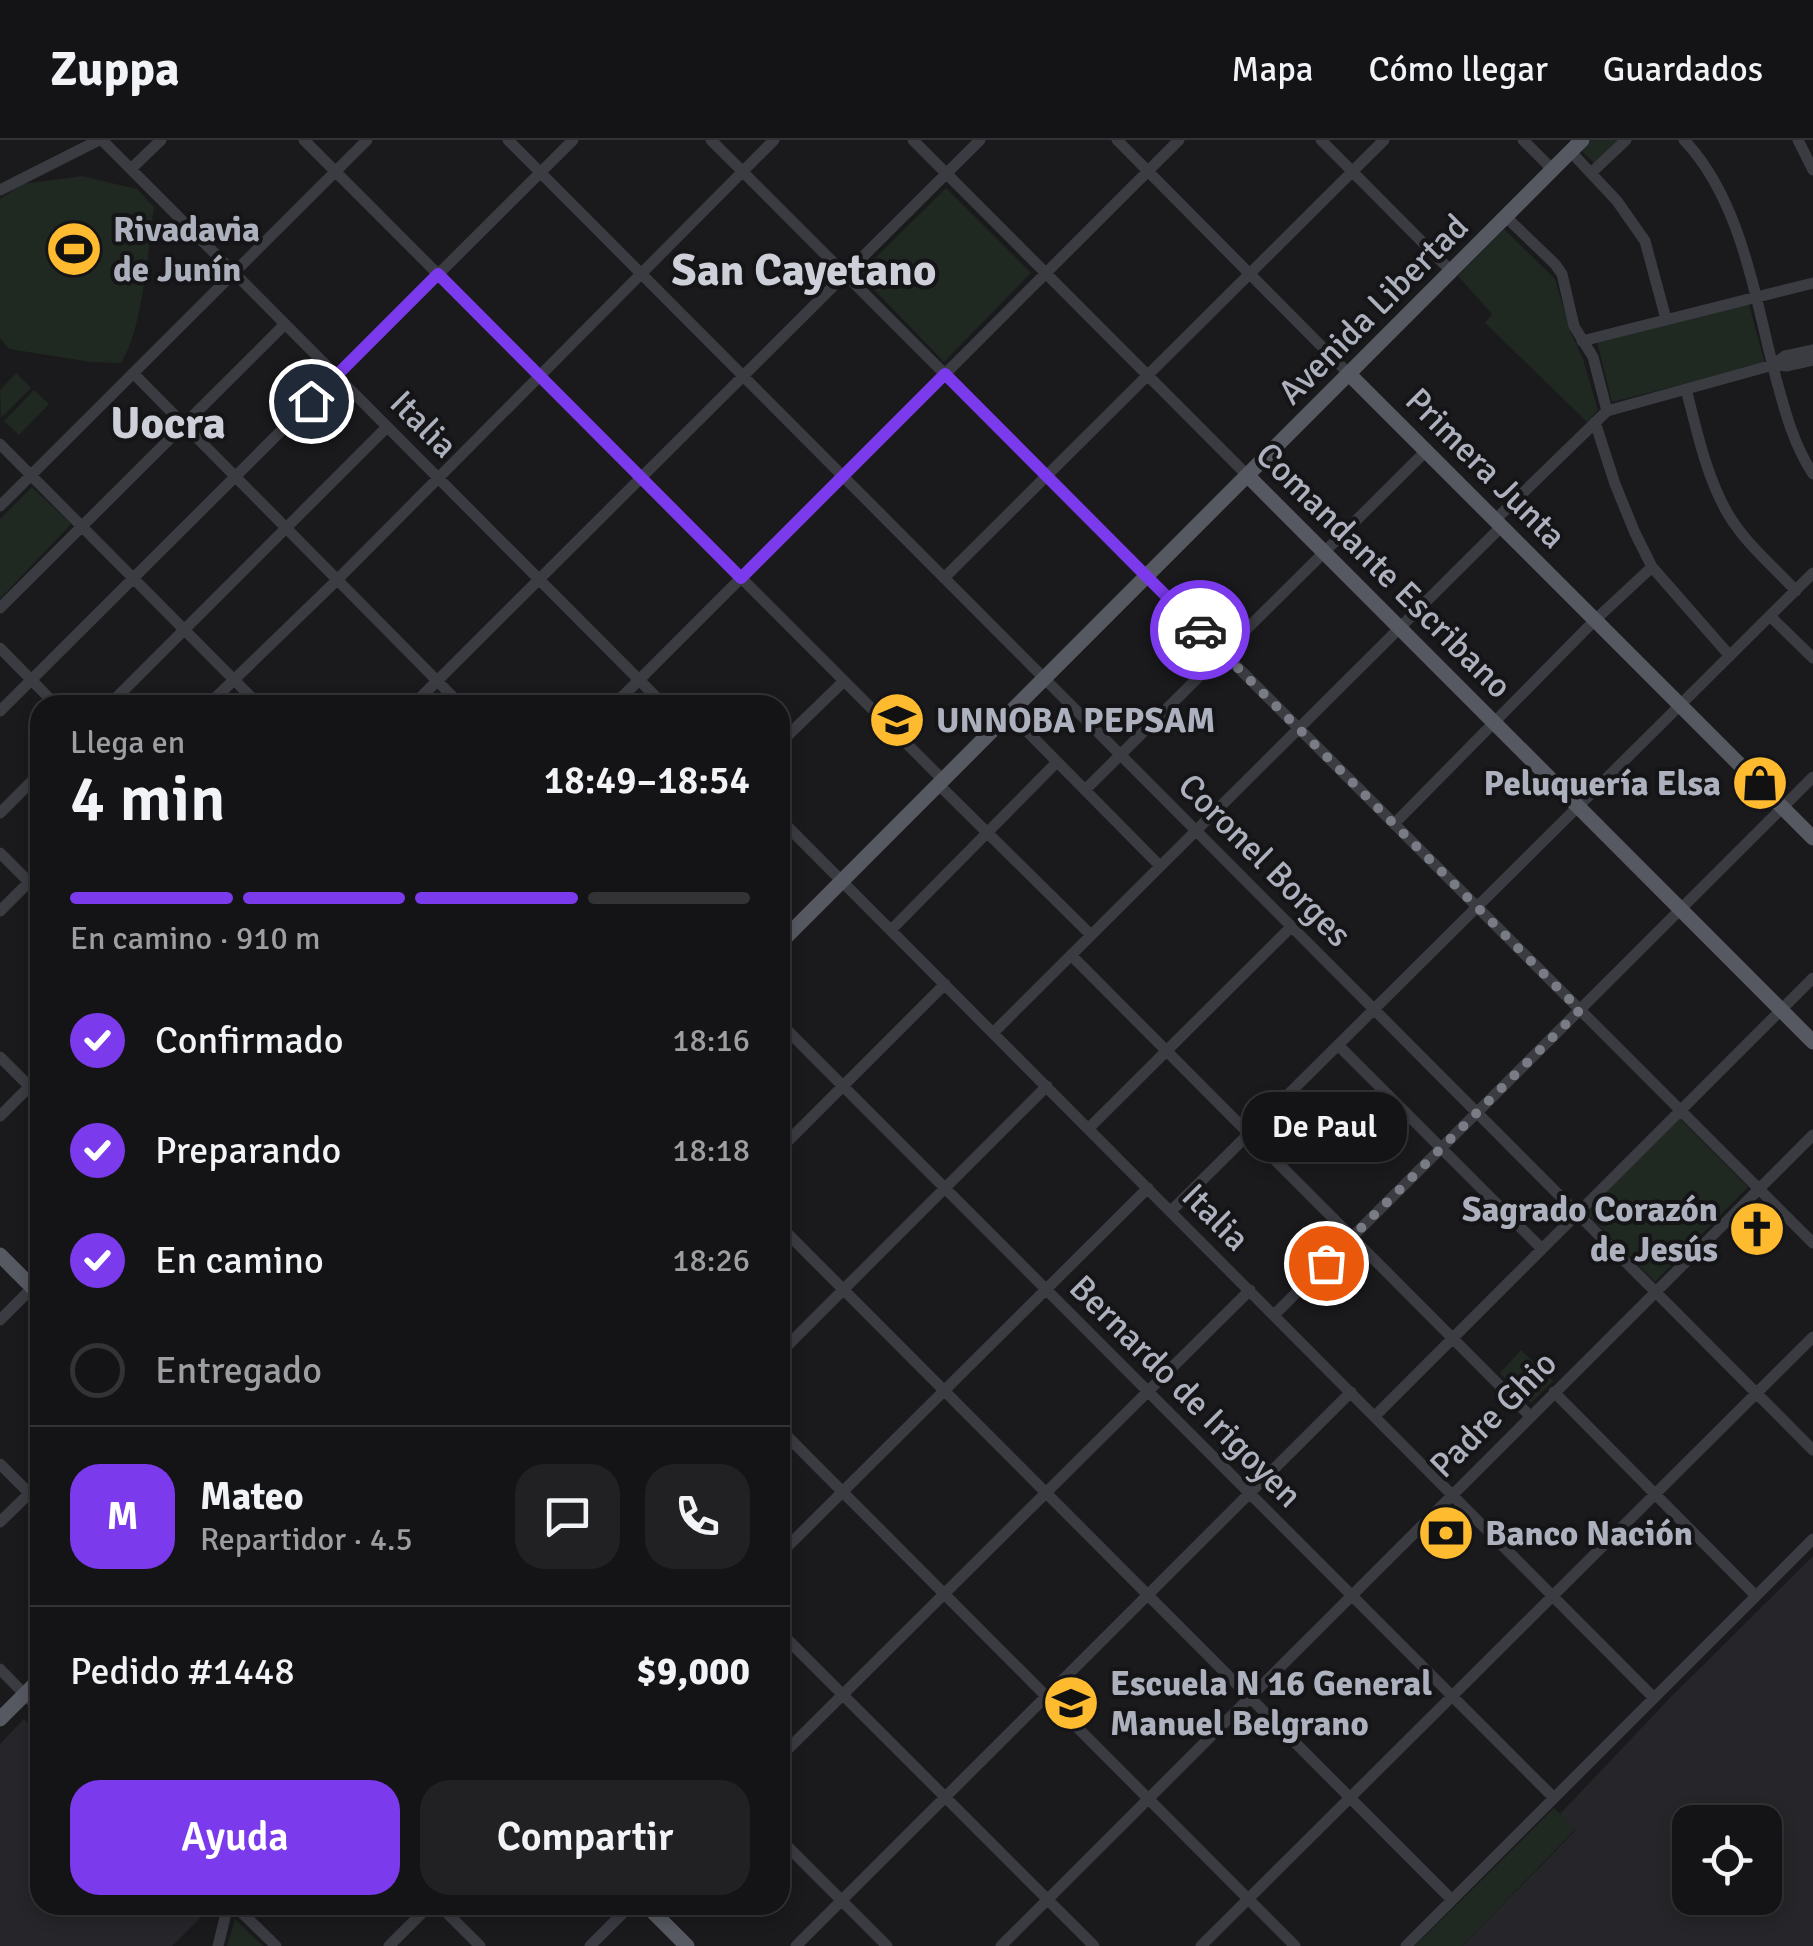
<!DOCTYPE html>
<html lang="es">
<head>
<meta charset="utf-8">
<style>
	:root { --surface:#141416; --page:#212123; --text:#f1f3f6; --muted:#9d9ea1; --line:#333335; --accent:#7c3aed }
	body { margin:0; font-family:Signika,sans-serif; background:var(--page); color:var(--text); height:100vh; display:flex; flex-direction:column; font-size:38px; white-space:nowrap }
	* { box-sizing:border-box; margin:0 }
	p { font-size:32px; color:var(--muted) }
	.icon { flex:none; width:55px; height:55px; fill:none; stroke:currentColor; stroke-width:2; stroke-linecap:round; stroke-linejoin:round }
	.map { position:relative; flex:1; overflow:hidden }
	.sheet { position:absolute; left:30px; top:555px; width:760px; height:1220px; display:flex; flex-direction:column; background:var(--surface); border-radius:30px; box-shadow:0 5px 15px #0003,0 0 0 2px var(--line) }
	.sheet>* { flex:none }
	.buttons { position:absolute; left:1672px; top:1665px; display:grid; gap:20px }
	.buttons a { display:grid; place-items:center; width:110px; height:110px; border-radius:20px; background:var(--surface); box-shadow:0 5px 15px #0003,0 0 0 2px var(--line); font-size:50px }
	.pin { position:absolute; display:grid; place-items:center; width:85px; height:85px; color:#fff; margin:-42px; border:5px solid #fff; border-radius:50%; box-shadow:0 2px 10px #0007 }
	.courier { position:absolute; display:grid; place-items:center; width:100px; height:100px; margin:-50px; border:8px solid #7c3aed; border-radius:50%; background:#fff; color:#222; box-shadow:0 2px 12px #0007 }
	.bubble { position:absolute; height:70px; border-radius:30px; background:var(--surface); box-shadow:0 5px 15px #0003,0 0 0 2px var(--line); font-size:32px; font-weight:600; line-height:70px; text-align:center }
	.summary em { font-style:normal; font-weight:600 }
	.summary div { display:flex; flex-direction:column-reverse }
	.summary { display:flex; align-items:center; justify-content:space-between; height:170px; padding:0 40px }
	h1 { font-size:65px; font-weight:600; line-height:75px }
	.bar { display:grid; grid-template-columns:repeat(4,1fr); gap:15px 10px; align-content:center; height:120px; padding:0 40px }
	.bar i { height:12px; border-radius:8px; background:var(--line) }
	.bar .on { background:var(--accent) }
	.bar p { grid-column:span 4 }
	.line { display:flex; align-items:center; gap:25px; padding:0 40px; border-top:2px solid var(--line) }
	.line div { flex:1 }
	.round { display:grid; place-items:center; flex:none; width:105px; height:105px; border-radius:30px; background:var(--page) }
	ol { padding:0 40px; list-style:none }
	li { display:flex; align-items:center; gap:30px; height:110px }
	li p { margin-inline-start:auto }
	li .icon { padding:10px; border-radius:50%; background:var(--accent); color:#fff; stroke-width:4 }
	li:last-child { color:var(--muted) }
	li i { width:55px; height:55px; border:5px solid var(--line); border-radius:50% }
	.cta { display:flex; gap:20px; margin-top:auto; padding:20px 40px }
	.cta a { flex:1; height:115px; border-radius:30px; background:var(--accent); color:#fff; font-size:40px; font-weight:600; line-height:115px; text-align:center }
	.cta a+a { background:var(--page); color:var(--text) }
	header { display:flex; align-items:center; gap:60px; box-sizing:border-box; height:140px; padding:0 50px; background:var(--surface); border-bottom:2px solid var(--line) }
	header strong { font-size:48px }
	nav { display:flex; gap:55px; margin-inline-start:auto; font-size:35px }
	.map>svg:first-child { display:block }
	.built { fill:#26262a; fill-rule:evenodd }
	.green { fill:#1f2821 }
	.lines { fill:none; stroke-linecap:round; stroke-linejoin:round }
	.minor { stroke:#3a3c42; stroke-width:11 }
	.major { stroke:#565961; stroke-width:15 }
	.done { stroke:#797c85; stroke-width:10; stroke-dasharray:0 18 }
	.route { stroke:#7c3aed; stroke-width:12 }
	.labels { text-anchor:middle; stroke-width:8; stroke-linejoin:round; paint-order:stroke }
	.poi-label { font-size:35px; font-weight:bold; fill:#acb1bd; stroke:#151518; text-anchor:start }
	.street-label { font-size:35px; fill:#acb1bd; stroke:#151518 }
	.district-label { font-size:45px; font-weight:bold; fill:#cdd0d8; stroke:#151518 }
</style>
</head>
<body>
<header>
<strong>Zuppa</strong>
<nav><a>Mapa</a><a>Cómo llegar</a><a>Guardados</a></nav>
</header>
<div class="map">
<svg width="1813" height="1806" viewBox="0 0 1813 1806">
	<rect width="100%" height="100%" fill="#1a1a1d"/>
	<path class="built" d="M1813 1416V1806H1462L1576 1690 1560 1674 1668 1560ZM1690 1682H1765V1758H1690Z
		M24 1579 40 1595V1765H213L172 1806H0V1604Z"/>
	<path class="green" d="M1591 0H1618L1595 24 1581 10Z
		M82 36 137 49 154 67C148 108 143 189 121 223L91 222 9 209 0 198V59L23 44Z
		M946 48 1031 133 944 222 859 134Z
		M1504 89 1555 139 1571 193 1583 219 1598 270 1587 282 1485 183 1492 174 1458 136Z
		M1749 164 1765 224 1612 262 1597 202Z
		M16 233 31 248 1 278 0 250Z
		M34 250 49 264 19 295 4 281Z
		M32 347 71 384 0 459V379Z
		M1680 979 1748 1047 1655 1142 1586 1073Z
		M1521 1210 1553 1241 1531 1263 1500 1233Z
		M1554 1668 1576 1689 1462 1806H1415Z
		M235 1779 263 1806H227Z"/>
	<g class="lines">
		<path class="minor" d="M102 0 664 565
			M304 0 943 640
			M508 0 1813 1310
			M711 0 1813 1103
			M913 0 1248 336
			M1117 0 1350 235
			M1321 0 1452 132
			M1523 0 1553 30
			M1684 0C1743 62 1755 161 1777 242 1786 275 1794 305 1813 334
			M1798 0 1813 30
			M1571 12 1617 61 1645 101 1666 179
			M131 29 161 0
			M1591 33 1626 0
			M0 50 99 0
			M1506 77 1555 124 1562 134 1574 186 1593 217 1607 271
			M1582 201 1813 143
			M1773 225 1787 226 1813 220
			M133 233 461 565
			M1686 249C1697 291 1706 336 1728 374 1745 403 1773 426 1796 451
			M1595 282 1615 344 1635 393 1652 427 1730 516
			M0 304 259 565
			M0 366 367 0
			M1495 380 1607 271 1773 225 1785 216 1813 210
			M944 438 1384 0
			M0 468 285 184
			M1770 476 1813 518
			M0 508 56 565
			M109 565 387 287
			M208 565 336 441 774 0
			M413 565 980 0
			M614 565 1179 0
			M0 571 573 0
			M1010 574 1160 726
			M780 603 844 541
			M939 645 1091 795
			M1085 650 1426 311
			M0 673 40 633
			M780 679 1654 1558
			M1394 684 1595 480 1652 427
			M0 713 40 753
			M0 771 40 731
			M891 790 1057 622
			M1071 815 1530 1276
			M780 883 1554 1658
			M993 893 1502 386
			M1338 905 1542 1109
			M0 917 40 957
			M0 976 40 936
			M1089 988 1292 786
			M780 1009 945 844
			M1171 1071 1813 433
			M780 1086 1452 1760
			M1274 1175 1813 637
			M0 1180 40 1140
			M780 1213 1047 946
			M1554 1252 1756 1456
			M1375 1276 1813 838
			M780 1289 1295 1806
			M0 1324 40 1364
			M0 1382 40 1343
			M780 1414 1148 1048
			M780 1492 1094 1806
			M0 1529 40 1570
			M780 1617 1250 1150
			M780 1699 887 1806
			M234 1765 276 1806
			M439 1765 480 1806
			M218 1806 228 1765
			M389 1806 430 1765
			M590 1806 631 1765
			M796 1806 1351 1252
			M1001 1806 1813 995
			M1201 1806 1813 1197
			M1406 1806 1813 1399"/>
		<path class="major" d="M1350 235 1813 698
			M1248 336 1813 902
			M780 803 1582 0
			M0 1115 40 1155
			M0 1579 40 1539
			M646 1765 687 1806"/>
	</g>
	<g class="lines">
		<path class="done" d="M1200 490 1580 870 1326 1123"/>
		<path class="route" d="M311 261 438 134 741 438 945 234 1200 490"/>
	</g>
	<defs>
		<g id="stadium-disc" transform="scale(2.875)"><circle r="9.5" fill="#ffbb2f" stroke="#151518"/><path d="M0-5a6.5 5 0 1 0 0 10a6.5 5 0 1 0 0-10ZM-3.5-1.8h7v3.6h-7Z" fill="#111"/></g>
		<g id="university-disc" transform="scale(2.875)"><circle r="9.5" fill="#ffbb2f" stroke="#151518"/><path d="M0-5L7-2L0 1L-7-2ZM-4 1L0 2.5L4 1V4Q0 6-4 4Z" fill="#111"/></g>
		<g id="shop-disc" transform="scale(2.875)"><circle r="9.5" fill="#ffbb2f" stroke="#151518"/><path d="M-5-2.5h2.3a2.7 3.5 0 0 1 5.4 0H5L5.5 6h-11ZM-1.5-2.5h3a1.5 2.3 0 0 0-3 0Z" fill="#111"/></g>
		<g id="church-disc" transform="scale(2.875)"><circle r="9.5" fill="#ffbb2f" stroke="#151518"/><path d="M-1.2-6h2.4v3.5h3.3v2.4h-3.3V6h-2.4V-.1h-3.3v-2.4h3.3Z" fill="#111"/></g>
		<g id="bank-disc" transform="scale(2.875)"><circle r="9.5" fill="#ffbb2f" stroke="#151518"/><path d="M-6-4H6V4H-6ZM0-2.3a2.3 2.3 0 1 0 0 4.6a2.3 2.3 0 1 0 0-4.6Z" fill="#111"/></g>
		<g id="school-disc" transform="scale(2.875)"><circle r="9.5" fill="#ffbb2f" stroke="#151518"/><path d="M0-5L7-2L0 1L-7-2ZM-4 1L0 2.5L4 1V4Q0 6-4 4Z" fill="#111"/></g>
	</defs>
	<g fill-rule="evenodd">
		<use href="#stadium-disc" x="74" y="109"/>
		<use href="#university-disc" x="897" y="580"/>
		<use href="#shop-disc" x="1760" y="643"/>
		<use href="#church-disc" x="1757" y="1089"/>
		<use href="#bank-disc" x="1446" y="1393"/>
		<use href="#school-disc" x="1071" y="1563"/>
	</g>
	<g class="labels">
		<g class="poi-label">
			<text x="113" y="101">Rivadavia<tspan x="113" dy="40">de Junín</tspan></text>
			<text x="936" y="592">UNNOBA PEPSAM</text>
			<text x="1721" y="655" text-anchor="end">Peluquería Elsa</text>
			<text x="1718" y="1081" text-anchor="end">Sagrado Corazón<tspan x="1718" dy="40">de Jesús</tspan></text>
			<text x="1485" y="1405">Banco Nación</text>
			<text x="1110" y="1555">Escuela N 16 General<tspan x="1110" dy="40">Manuel Belgrano</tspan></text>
		</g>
		<g class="street-label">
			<text transform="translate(1373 169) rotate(-45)" y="12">Avenida Libertad</text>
			<text transform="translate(424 284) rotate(45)" y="12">Italia</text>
			<text transform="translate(1486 328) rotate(45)" y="12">Primera Junta</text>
			<text transform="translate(1384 430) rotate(45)" y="12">Comandante Escribano</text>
			<text transform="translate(1265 720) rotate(45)" y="12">Coronel Borges</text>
			<text transform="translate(1216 1077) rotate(45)" y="12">Italia</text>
			<text transform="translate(1186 1251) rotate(45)" y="12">Bernardo de Irigoyen</text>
			<text transform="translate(1493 1274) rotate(-45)" y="12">Padre Ghio</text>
		</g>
		<g class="district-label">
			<text x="804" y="145">San Cayetano</text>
			<text x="168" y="298">Uocra</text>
		</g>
	</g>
</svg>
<div class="buttons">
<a><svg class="icon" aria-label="locate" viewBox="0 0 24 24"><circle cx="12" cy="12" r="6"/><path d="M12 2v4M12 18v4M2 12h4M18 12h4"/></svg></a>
</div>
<div class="pin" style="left:1326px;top:1123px;background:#ea580c"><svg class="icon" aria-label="bag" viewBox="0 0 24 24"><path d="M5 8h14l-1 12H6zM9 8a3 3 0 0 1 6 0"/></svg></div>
<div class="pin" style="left:311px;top:261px;background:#1f2937"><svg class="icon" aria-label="home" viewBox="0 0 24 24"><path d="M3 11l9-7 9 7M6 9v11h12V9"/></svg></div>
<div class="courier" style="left:1200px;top:490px"><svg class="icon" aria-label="car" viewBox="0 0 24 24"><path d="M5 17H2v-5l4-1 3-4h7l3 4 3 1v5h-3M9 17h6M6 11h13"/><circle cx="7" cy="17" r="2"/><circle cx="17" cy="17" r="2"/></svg></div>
<div class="bubble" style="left:1242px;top:952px;width:165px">De Paul</div>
<section class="sheet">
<div class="summary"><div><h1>4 min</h1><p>Llega en</p></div><em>18:49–18:54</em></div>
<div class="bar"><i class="on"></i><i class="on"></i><i class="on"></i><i></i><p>En camino · 910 m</p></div>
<ol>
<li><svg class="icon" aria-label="check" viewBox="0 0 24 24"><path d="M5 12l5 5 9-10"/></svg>Confirmado<p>18:16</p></li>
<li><svg class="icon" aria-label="check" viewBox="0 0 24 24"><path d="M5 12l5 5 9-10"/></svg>Preparando<p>18:18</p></li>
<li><svg class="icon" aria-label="check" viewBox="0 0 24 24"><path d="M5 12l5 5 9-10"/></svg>En camino<p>18:26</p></li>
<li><i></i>Entregado</li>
</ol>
<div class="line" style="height:180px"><b class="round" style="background:var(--accent);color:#fff">M</b><div><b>Mateo</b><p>Repartidor · 4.5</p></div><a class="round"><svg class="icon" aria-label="chat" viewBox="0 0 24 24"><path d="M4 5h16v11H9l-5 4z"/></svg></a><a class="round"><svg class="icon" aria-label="phone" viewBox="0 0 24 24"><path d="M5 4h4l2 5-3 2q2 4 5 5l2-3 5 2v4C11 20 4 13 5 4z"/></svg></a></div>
<div class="line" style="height:130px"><div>Pedido #1448</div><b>$9,000</b></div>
<div class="cta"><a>Ayuda</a><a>Compartir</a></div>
</section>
</div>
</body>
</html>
